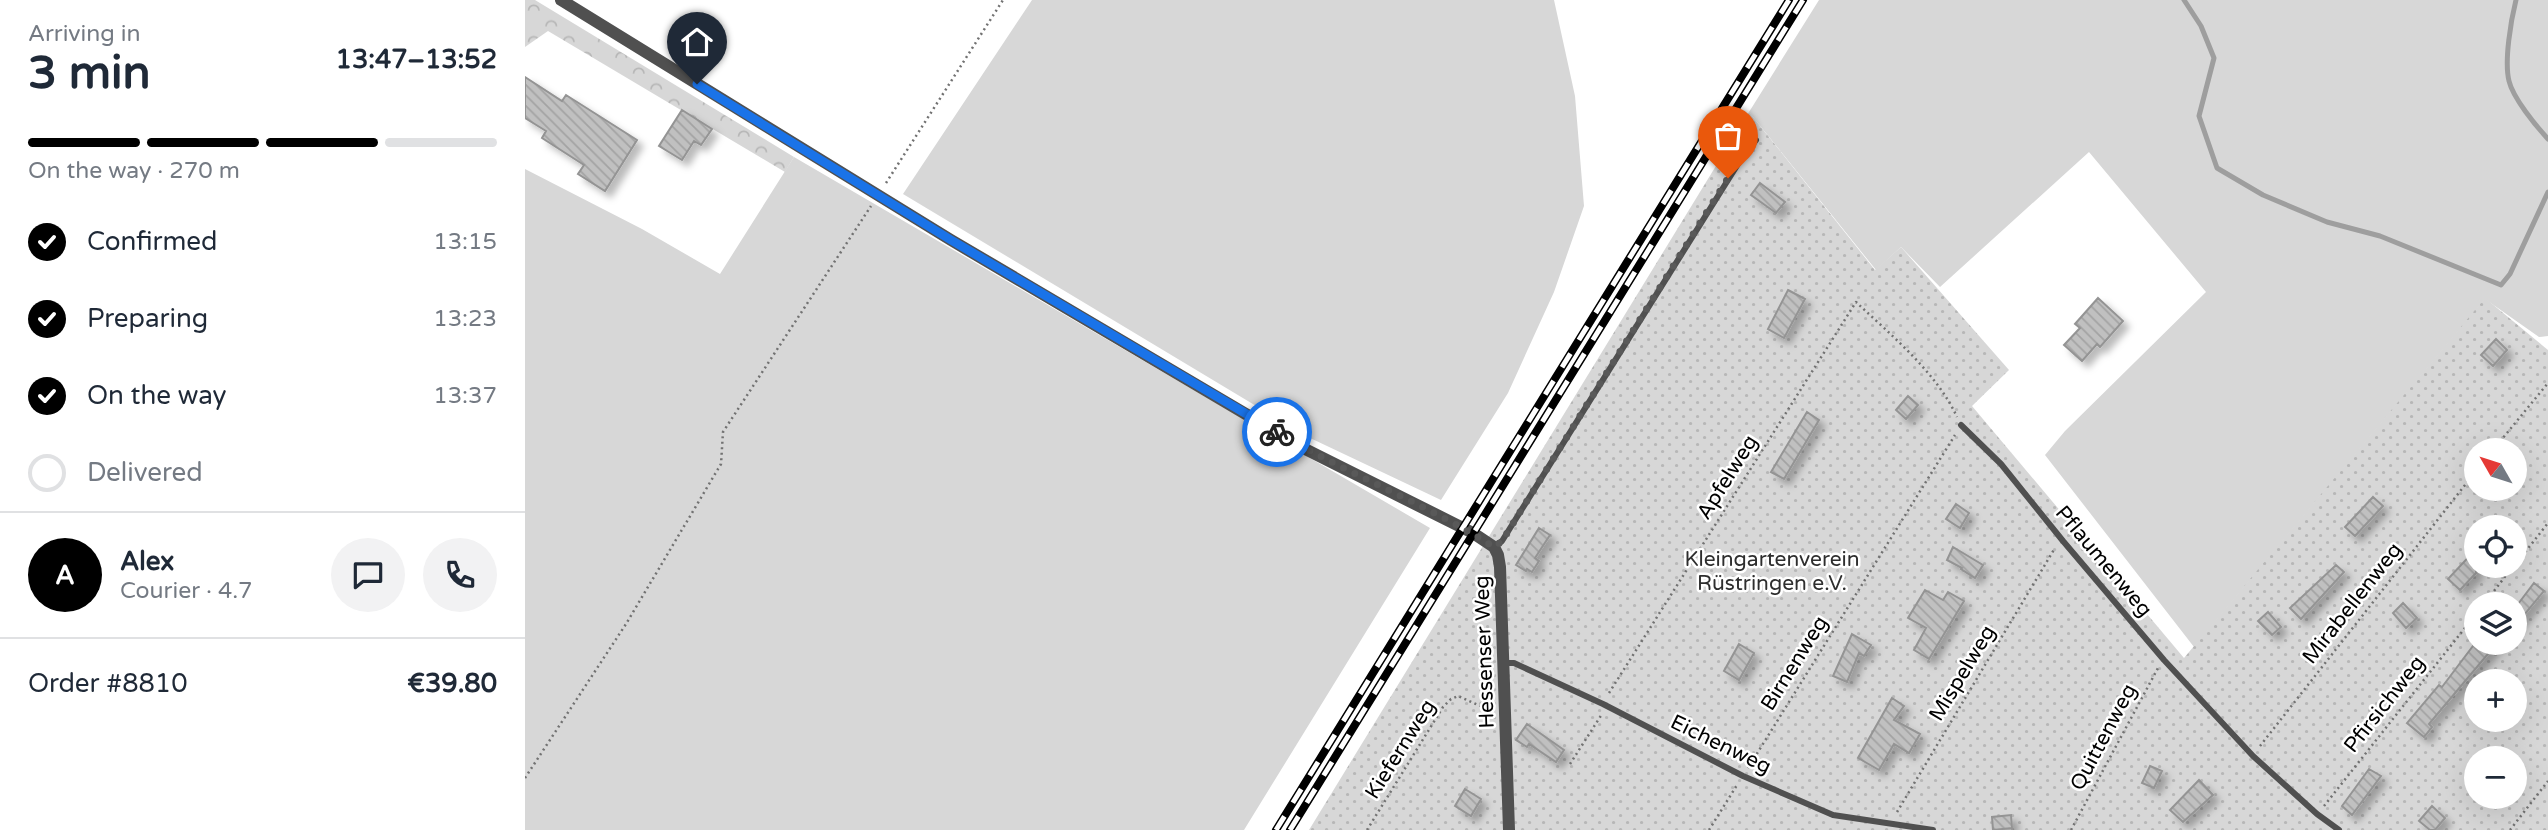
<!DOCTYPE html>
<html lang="en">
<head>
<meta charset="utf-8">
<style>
	:root { --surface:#fff; --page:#f2f2f3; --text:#1f2937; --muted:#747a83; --line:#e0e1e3; --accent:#000 }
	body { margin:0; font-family:"Varela Round",sans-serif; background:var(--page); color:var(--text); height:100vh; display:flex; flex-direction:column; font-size:26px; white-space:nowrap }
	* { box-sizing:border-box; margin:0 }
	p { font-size:23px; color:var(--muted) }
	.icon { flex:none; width:38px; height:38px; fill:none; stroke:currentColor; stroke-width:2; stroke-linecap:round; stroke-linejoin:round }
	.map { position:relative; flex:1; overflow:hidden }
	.details { display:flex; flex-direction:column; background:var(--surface); width:525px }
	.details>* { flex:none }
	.needle { width:46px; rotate:309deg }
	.controls { position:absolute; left:1939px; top:438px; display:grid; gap:14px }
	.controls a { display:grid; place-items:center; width:63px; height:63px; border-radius:50%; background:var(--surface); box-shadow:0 7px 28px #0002; font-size:35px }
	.pin { position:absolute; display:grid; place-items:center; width:60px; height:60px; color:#fff; margin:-72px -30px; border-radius:50% 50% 50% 0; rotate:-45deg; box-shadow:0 0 7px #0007 }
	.pin .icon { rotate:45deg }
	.courier { position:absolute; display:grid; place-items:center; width:70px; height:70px; margin:-35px; border:5px solid #1a73e8; border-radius:50%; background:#fff; color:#222; box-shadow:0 2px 9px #0007 }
	.headline em { font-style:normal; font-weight:800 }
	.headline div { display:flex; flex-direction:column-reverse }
	.headline { display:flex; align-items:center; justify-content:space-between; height:119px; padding:0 28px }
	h1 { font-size:46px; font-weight:800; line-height:52px }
	.bar { display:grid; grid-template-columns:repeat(4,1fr); gap:10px 7px; align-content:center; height:84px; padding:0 28px }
	.bar i { height:9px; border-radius:5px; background:var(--line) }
	.bar .active { background:var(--accent) }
	.bar p { grid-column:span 4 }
	.line { display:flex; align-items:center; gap:18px; padding:0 28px; border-top:2px solid var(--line) }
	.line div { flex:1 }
	.round { display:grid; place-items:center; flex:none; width:74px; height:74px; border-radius:37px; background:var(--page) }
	ol { padding:0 28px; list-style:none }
	li { display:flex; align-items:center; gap:21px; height:77px }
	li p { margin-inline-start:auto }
	li .icon { padding:7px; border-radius:50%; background:var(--accent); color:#fff; stroke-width:4 }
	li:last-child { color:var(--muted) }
	li i { width:38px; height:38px; border:4px solid var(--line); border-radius:50% }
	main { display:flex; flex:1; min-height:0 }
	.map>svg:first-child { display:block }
	.grass { fill:#d7d7d7 }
	.forest { fill:url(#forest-crowns) }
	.park { fill:url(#park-dots); fill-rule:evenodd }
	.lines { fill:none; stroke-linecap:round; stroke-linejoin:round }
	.stream { stroke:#9e9e9e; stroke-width:5 }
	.building { fill:url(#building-back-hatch); stroke:#949494; stroke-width:2; filter:url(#shadow) }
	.path { stroke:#727272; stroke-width:2.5; stroke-dasharray:2 3.5; stroke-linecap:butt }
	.service { stroke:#505050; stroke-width:6 }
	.minor { stroke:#505050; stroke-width:12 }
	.rail-casing { stroke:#000; stroke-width:8 }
	.rail { stroke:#fff; stroke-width:5; stroke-dasharray:16; stroke-linecap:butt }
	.done { stroke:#595959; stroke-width:7; stroke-dasharray:0 12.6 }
	.route { stroke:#1a73e8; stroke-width:9 }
	.labels { text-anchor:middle; stroke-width:5; stroke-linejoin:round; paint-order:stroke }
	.street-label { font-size:21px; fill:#000; stroke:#fff }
	.park-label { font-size:21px; fill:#2e2e2e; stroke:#fff }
</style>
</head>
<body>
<main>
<section class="details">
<div class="headline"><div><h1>3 min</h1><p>Arriving in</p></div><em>13:47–13:52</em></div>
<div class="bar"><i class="active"></i><i class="active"></i><i class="active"></i><i></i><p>On the way · 270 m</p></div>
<ol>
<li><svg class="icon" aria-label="check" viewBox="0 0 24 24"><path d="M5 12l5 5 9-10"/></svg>Confirmed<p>13:15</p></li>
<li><svg class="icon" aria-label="check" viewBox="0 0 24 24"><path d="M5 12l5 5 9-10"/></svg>Preparing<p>13:23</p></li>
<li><svg class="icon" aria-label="check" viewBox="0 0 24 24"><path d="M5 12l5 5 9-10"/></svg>On the way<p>13:37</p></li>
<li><i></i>Delivered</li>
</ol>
<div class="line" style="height:126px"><b class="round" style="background:var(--accent);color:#fff">A</b><div><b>Alex</b><p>Courier · 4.7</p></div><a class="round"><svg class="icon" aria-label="chat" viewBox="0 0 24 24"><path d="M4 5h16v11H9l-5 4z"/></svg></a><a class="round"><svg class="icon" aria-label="phone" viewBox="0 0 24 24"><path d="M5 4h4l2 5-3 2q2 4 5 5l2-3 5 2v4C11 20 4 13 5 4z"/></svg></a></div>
<div class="line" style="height:91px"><div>Order #8810</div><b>€39.80</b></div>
</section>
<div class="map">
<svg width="2023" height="830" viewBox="0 0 2023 830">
	<defs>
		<pattern id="forest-crowns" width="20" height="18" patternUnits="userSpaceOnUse" patternTransform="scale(1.75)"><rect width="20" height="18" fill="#d7d7d7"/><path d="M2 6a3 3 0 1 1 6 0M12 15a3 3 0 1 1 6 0" fill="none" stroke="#b7b7b7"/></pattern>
		<pattern id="park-dots" width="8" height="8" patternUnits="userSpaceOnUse" patternTransform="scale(1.75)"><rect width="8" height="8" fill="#d7d7d7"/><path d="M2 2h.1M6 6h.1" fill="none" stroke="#b7b7b7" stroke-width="1.8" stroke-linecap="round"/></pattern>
		<pattern id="building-back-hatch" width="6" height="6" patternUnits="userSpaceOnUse" patternTransform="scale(1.75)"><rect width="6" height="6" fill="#c0c0c0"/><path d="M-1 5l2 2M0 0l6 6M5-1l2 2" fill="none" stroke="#a3a3a3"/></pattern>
		<filter id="shadow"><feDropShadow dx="6" dy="6" stdDeviation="3.5" flood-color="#0004"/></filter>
	</defs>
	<rect width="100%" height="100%" fill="#fff"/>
	<path class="grass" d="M507 0H1029L1050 96 1059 206 1029 292 983 393 916 500 783 437 378 194Z
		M1294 0H2023V336L2014 337 1960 299 1669 647 1520 455 1540 431 1681 292 1564 152 1415 287 1376 247 1351 270 1224 112Z
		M269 157 905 528 719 830H0V169L117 229 195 274Z"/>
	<path class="forest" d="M0 0H10L269 157 260 172 23 31 0 47Z"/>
	<path class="park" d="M1224 112 1350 270 1376 247 1484 370 1447 406 1659 658 1960 298 2023 350V830H784ZM1951 450H1990V488H1951ZM1951 527H1990V565H1951ZM1951 604H1990V642H1951ZM1951 681H1990V719H1951ZM1951 758H1990V796H1951Z"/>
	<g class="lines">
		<path class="stream" d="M1659 0 1676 26 1689 58 1674 116 1692 168 1738 195 1802 222 1855 236 1976 285 1985 274 2023 192
			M1991 0C1986 20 1979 61 1984 81 1988 98 2011 126 2023 139"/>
	</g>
	<path class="building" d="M0 77 37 101 41 95 112 140 80 191 53 174 59 165 17 138 21 131 0 118Z
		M157 110 187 129 176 145 169 141 157 160 134 146Z
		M1235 183 1260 202 1251 213 1226 195Z
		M1263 290 1280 299 1259 338 1243 329Z
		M1573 298 1598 321 1575 347 1572 344 1557 361 1539 345 1555 328 1550 324Z
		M1971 339 1982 350 1968 366 1956 355Z
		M1383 396 1393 405 1381 419 1371 410Z
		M1282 412 1294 420 1259 479 1246 472Z
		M1848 497 1858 506 1830 536 1820 527Z
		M1431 504 1444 513 1435 528 1421 519Z
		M1014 528 1025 535 1010 558 1014 561 1007 572 1002 569 1001 571 991 565Z
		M1428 547 1458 565 1450 578 1436 569 1437 568 1422 560Z
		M1951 549V573L1935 590 1923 579Z
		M1811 565 1819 572 1776 619 1765 608Z
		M2009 583 2019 591 1990 626V608Z
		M1400 590 1418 600 1423 592 1439 601 1404 659 1389 650 1401 628 1383 618Z
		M1878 603 1892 618 1881 628 1868 613Z
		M1743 612 1756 627 1747 635 1733 621Z
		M1327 634 1346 645 1339 656 1334 653 1322 682 1308 676Z
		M1951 642H1973L1904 724 1907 727 1899 737 1882 723 1914 685 1917 687Z
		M1214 644 1229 653 1214 680 1199 671Z
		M1367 698 1379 706 1369 720 1395 734 1384 753 1369 744 1354 770 1333 758Z
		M1002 724 1039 750 1031 762 1004 744 1002 747 991 740Z
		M1625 766 1637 771 1629 788 1617 783Z
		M1844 769 1856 776 1827 815 1817 806Z
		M1674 780 1688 795 1658 822 1645 810Z
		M940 789 956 799 946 816 930 806Z
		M1907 806 1920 818 1910 830H1905L1894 821Z
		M1486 815 1487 828 1468 830 1467 817Z"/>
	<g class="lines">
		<path class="path" d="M361 183 478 0
			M1968 450 2023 383
			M1990 565 2023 523
			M1959 604 1989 565
			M1084 693 1331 302C1366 335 1412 373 1432 417
			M1735 746 1951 471
			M1045 764 1077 714
			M1223 768 1430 435
			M0 778 101 624 196 464 198 432 346 206
			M1799 806 1951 614
			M1372 812 1530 548
			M842 830 918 707 926 699 933 696 964 710
			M1184 830 1212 785
			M1546 830 1633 668
			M1985 830 2023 781"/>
		<path class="service" d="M1436 425 1476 464 1538 541 1639 660 1728 756 1792 814 1814 830
			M969 547 977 541 1218 156 1231 140
			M979 663H989L1078 704 1218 776 1308 815 1408 830"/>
		<path class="minor" d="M36 0 426 240 780 449 948 533 969 547 973 555 975 567 984 830"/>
		<g class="rail-casing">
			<path id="rail" d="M751 830 1264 0
				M765 830 1278 0"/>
		</g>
		<use href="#rail" class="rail"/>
	</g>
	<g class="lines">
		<path class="done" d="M752 432C822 474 900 503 969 547L977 541 1203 178"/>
		<path class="route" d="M172 84 426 240 752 432"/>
	</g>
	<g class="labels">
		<g class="street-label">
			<text transform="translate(1202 477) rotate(-58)" y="7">Apfelweg</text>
			<text transform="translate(1579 561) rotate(50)" y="7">Pflaumenweg</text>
			<text transform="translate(1827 603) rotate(-52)" y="7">Mirabellenweg</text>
			<text transform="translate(959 652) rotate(-92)" y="7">Hessenser Weg</text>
			<text transform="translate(1269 663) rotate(-58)" y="7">Birnenweg</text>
			<text transform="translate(1437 673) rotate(-59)" y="7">Mispelweg</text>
			<text transform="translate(1859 704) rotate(-52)" y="7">Pfirsichweg</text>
			<text transform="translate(1578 737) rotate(-62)" y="7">Quittenweg</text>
			<text transform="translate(1196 744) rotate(26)" y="7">Eichenweg</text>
			<text transform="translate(875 749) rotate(-58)" y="7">Kiefernweg</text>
		</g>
		<g class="park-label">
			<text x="1247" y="566">Kleingartenverein<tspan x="1247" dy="24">Rüstringen e.V.</tspan></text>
		</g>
	</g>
</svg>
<div class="controls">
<a><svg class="needle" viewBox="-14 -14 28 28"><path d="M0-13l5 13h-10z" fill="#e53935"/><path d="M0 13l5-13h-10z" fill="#747a83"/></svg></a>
<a><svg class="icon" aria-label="locate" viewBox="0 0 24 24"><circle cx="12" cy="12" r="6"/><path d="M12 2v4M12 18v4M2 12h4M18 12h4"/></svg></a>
<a><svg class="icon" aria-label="layers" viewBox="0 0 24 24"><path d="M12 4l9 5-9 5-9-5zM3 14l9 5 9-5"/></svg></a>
<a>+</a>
<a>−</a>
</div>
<div class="pin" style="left:1203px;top:178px;background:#ea580c"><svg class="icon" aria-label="bag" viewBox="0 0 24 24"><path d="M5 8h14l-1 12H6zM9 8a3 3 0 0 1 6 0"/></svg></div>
<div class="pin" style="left:172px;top:84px;background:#1f2937"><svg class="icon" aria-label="home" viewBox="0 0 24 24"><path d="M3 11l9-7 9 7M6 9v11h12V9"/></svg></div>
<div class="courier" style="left:752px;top:432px"><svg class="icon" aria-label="bike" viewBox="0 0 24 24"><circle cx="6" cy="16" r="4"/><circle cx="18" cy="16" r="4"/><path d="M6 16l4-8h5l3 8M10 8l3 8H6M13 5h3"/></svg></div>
</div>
</main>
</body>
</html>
